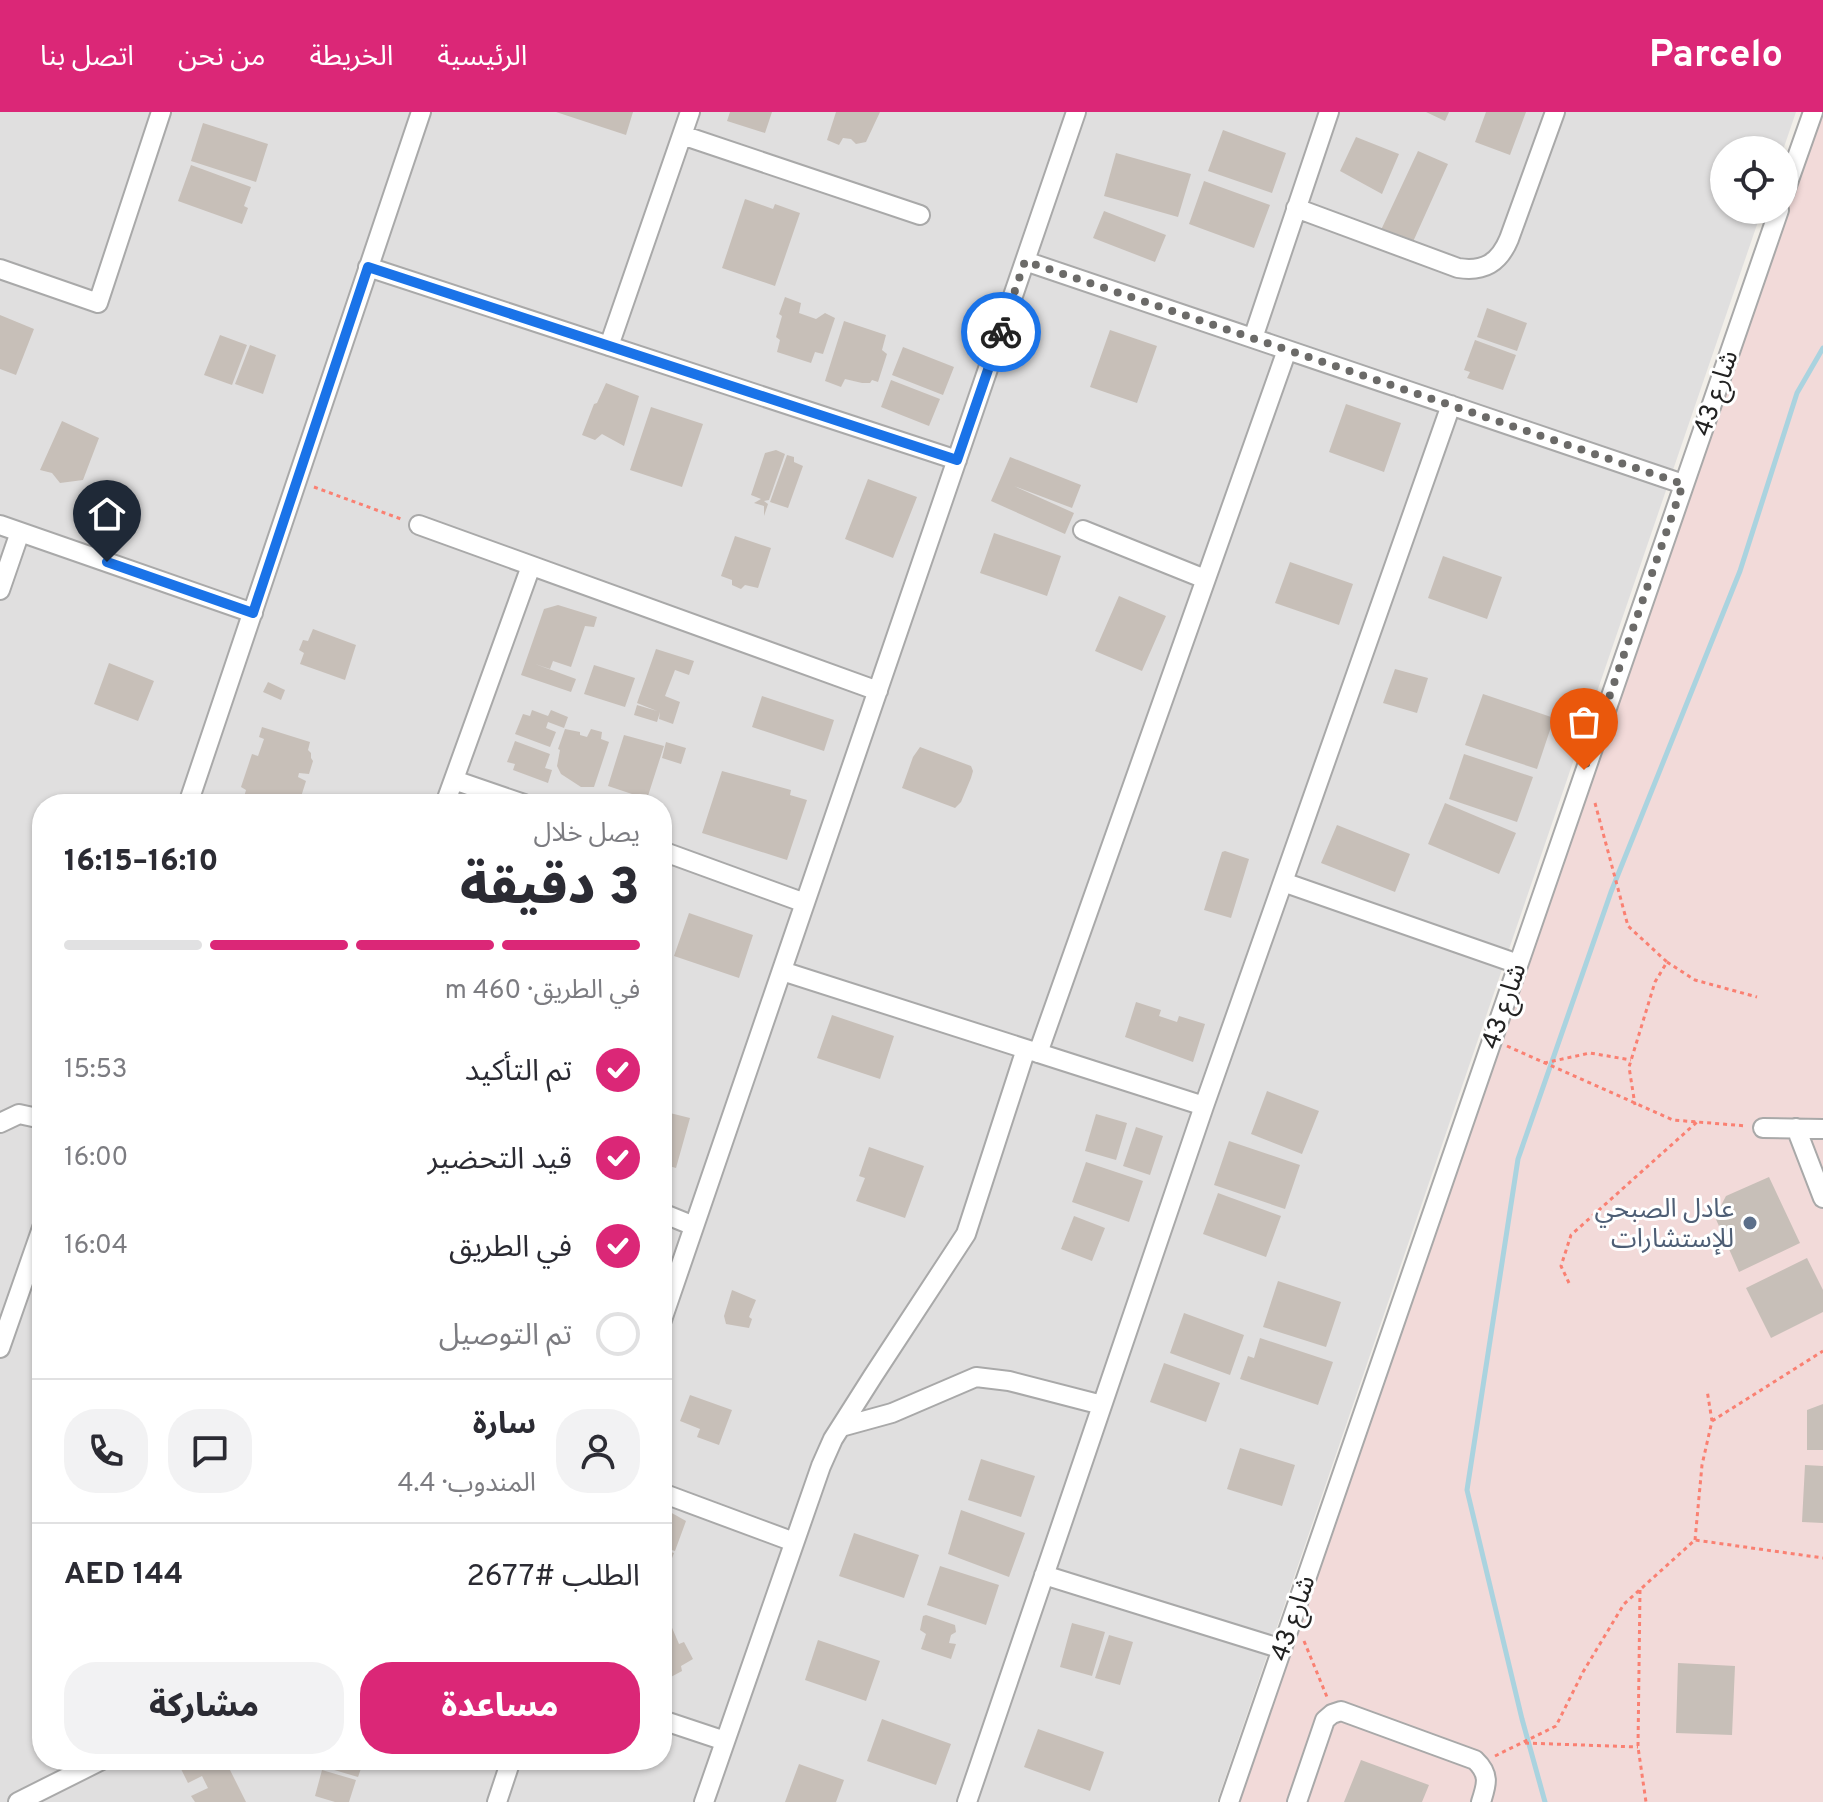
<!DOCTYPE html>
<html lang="ar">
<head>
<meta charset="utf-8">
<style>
	:root { --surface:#fff; --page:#f2f2f3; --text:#2b2b33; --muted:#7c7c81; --line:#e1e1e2; --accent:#db2777 }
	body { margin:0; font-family:Overpass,"Noto Sans Arabic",sans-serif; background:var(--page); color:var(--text); direction:rtl; height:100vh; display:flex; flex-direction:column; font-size:30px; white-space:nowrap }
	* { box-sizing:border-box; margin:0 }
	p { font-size:26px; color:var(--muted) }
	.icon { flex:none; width:44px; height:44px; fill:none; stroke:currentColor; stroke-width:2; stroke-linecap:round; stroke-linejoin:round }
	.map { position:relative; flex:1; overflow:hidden; direction:ltr }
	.sheet { position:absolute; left:32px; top:682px; width:640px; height:976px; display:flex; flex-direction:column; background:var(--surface); border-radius:32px; box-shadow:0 2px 6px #0004; direction:rtl }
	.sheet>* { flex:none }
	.tools { position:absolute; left:1710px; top:24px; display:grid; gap:16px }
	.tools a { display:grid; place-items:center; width:88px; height:88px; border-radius:50%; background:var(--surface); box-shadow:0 2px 6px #0004; font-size:40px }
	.pin { position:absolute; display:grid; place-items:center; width:68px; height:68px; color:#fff; margin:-82px -34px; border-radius:50% 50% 50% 0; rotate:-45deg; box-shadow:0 0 8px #0007 }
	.pin .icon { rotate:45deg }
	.courier { position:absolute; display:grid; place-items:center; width:80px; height:80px; margin:-40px; border:6px solid #1a73e8; border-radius:50%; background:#fff; color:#222; box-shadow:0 2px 10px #0007 }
	.headline em { font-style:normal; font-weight:800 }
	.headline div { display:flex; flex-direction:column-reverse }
	.headline { display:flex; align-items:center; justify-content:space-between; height:136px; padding:0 32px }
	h1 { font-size:52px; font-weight:800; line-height:60px }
	.bar { display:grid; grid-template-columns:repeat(4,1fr); gap:12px 8px; align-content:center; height:96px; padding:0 32px }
	.bar i { height:10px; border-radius:6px; background:var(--line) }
	.bar .selected { background:var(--accent) }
	.bar p { grid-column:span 4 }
	.line { display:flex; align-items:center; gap:20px; padding:0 32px; border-top:2px solid var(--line) }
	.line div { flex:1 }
	.round { display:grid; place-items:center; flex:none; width:84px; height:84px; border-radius:32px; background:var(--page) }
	ol { padding:0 32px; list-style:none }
	li { display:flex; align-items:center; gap:24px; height:88px }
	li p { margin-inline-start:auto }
	li .icon { padding:8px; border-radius:50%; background:var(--accent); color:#fff; stroke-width:4 }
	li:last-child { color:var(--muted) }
	li i { width:44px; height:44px; border:4px solid var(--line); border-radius:50% }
	.button { display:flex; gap:16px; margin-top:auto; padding:16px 32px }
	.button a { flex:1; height:92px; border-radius:32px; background:var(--accent); color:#fff; font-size:32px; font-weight:800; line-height:92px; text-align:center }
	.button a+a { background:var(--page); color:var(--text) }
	header { display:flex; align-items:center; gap:48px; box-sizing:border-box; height:112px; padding:0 40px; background:var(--accent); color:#fff }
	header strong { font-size:38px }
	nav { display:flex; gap:44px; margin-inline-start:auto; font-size:28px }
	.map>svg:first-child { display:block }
	.residential { fill:#e0dfdf; fill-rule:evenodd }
	.commercial { fill:#f2dad9 }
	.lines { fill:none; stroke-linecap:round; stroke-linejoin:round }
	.stream { stroke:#aad3df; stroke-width:5 }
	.building { fill:#c7bfb8 }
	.minor-casing { stroke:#a9a9a9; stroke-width:22 }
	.path { stroke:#fa8072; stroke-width:3; stroke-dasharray:4 4; stroke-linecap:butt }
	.minor { stroke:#fff; stroke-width:18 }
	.done { stroke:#6b6a68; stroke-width:8; stroke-dasharray:0 14.4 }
	.route { stroke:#1a73e8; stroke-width:10 }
	.service-dot { fill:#5c6f8a; stroke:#fff; stroke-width:3 }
	.labels { text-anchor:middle; stroke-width:6; stroke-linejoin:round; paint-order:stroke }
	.street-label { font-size:26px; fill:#222; stroke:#fff }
	.service-label { font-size:26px; fill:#4e5e75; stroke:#fff; text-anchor:end }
</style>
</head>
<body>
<header>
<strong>Parcelo</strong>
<nav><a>الرئيسية</a><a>الخريطة</a><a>من نحن</a><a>اتصل بنا</a></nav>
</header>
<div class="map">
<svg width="1823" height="1690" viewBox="0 0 1823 1690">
	<rect width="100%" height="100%" fill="#f2efe9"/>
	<path class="residential" d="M0 0H1796L1783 38H1724V98H1762L1217 1690H0ZM42 692H662V1648H42Z"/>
	<path class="commercial" d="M1813 0H1823V1690H1229L1784 98V82Z"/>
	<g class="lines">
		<path class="stream" d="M1545 1690 1522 1607 1467 1378 1518 1047 1611 780 1740 459 1797 281 1823 236"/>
	</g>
	<path class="building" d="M556 0H633L626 23Z
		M730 0H772L765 21 727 9Z
		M836 0H880L866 30 856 32 851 27 843 26 839 33 827 28Z
		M1426 0H1449L1445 9Z
		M1486 0H1526L1510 43 1475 30Z
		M203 11 268 32 256 70 191 49Z
		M1223 18 1286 41 1272 81 1208 59Z
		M1356 25 1399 42 1382 82 1340 59Z
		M1418 39 1448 52 1412 132 1381 118Z
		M1116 41 1191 62 1178 105 1104 84Z
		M191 53 251 75 244 94 248 96 242 112 178 89Z
		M1204 69 1270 93 1254 136 1189 112Z
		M745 87 773 97 775 92 800 101 775 174 722 156Z
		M1104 99 1166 123 1155 150 1093 126Z
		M785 185 801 191 799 201 816 207 825 201 835 206 823 242 815 240 811 251 777 240 780 228 776 225 782 204 779 202Z
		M1487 196 1527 211 1517 239 1477 225Z
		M0 203 34 217 16 263 0 257Z
		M844 209 886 223 882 238 887 242 878 270 872 268 870 271H862L845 267 841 275 825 269Z
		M1110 218 1157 234 1137 291 1090 275Z
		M220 223 247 233 232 273 204 263Z
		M1475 228 1516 243 1503 278 1467 266 1470 260 1464 258Z
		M250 233 276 243 263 282 235 272Z
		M903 235 954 255 943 283 892 263Z
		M891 268 940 287 929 314 881 295Z
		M606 271 639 284 624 334 602 322 595 328 582 323 594 292 597 291Z
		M1346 292 1401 311 1384 360 1329 340Z
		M651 295 703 312 682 375 630 358Z
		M62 309 99 326 83 368 60 371 52 361 40 358Z
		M776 338 785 342 769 388 764 389 768 392 764 404V394L754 391 761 387 751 383 765 341Z
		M787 343 794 345V350L803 354 788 396 770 390Z
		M1010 345 1081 373 1072 396 1014 374 1074 401 1065 422 991 389Z
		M868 367 917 385 893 446 845 427Z
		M994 421 1061 444 1047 484 980 461Z
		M735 424 771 436 758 476 745 473 741 477 732 473V468L721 464Z
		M1443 444 1502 465 1487 507 1428 486Z
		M1290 450 1353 472 1339 513 1275 491Z
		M1119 484 1166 504 1142 559 1095 539Z
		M558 493 597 505 594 515 585 514 571 555 553 549 550 557 535 552 576 567 571 580 521 563 544 497Z
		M313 517 356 533 345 568 300 552 304 541 299 538 303 528 308 529Z
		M656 537 694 549 689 563 675 558 665 584 680 590 673 612 659 607 660 600 657 610 634 603 637 593 657 599 637 591Z
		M109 551 154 569 138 609 94 592Z
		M594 553 635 566 625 595 584 582Z
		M1395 557 1428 566 1417 601 1383 591Z
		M268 570 285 578 281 588 263 580Z
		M1483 582 1554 606 1537 657 1465 633Z
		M762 584 834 608 824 639 752 615Z
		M532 598 548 604 551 598 568 605 564 616 548 610 546 616 556 620 550 635 515 622 523 602 530 604Z
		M262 615 310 630 308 638 311 641V646L313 649 309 662 299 661 298 665 306 669 300 688 292 686 289 692H242L246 678 241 675 252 642 258 644 264 627 259 625Z
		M565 617 580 620V623L587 625 591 617 602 620 601 627 609 630 594 675H581L561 662 557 654 560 638 558 637Z
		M624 623 664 634 647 687 608 674Z
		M515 629 550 642 545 656 552 658 548 671 513 658 515 652 507 650Z
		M666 630 686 636 681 652 662 646Z
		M920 635 971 654 973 659 971 666 961 690 955 696 902 676 913 645Z
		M1464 642 1533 665 1517 710 1449 687Z
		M722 659 791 678 790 683 807 688 787 748 702 721Z
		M1445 691 1516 721 1499 762 1428 732Z
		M1337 713 1410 742 1395 780 1321 751Z
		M1225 739 1249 747 1231 806 1204 798 1222 740Z
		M689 801 753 823 739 866 674 844Z
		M1136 890 1161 898 1159 904 1177 910 1179 904 1205 912 1193 950 1125 925Z
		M832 903 894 924 880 967 817 946Z
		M1267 979 1319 999 1302 1042 1251 1022Z
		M662 999 690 1006 676 1056 662 1052Z
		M1096 1002 1127 1011 1116 1048 1085 1039Z
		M1136 1015 1163 1024 1150 1063 1123 1054Z
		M1229 1029 1300 1053 1285 1097 1214 1073Z
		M869 1035 924 1054 905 1106 856 1089 865 1066 859 1064Z
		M1086 1050 1143 1069 1129 1110 1072 1090Z
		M1769 1065 1800 1131 1739 1160 1715 1105 1726 1084Z
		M1218 1081 1281 1104 1266 1145 1203 1122Z
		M1074 1104 1105 1116 1092 1149 1061 1137Z
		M1807 1146 1823 1178V1200L1771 1226 1746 1176Z
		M1278 1169 1341 1190 1326 1235 1263 1215Z
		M732 1178 756 1188 749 1205 752 1207 749 1216 726 1212 724 1204Z
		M1184 1201 1244 1223 1230 1263 1170 1241Z
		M1260 1226 1333 1250 1318 1293 1240 1267 1248 1244 1254 1246Z
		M1164 1251 1220 1271 1206 1310 1150 1290Z
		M690 1283 732 1298 719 1333 697 1325 700 1317 680 1309Z
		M1823 1292V1338H1807V1298Z
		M1240 1336 1295 1353 1282 1394 1227 1377Z
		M981 1347 1035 1364 1021 1405 968 1388Z
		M1805 1353 1823 1354V1411L1802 1410Z
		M961 1398 1025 1421 1009 1465 948 1442Z
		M662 1400H670L686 1409 675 1439 662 1435Z
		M854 1421 919 1443 904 1486 839 1464Z
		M662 1437 674 1441 662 1472Z
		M940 1454 999 1473 986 1513 927 1493Z
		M664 1497 679 1532 684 1530 693 1547 681 1554 682 1559 669 1566 665 1560 662 1562V1498Z
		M926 1503 955 1513 956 1520 951 1523 949 1531 956 1532 951 1547 921 1537 926 1522 920 1518 923 1504Z
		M1072 1511 1105 1520 1092 1564 1060 1555Z
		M1109 1523 1133 1530 1120 1573 1095 1566Z
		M818 1528 880 1549 866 1589 805 1568Z
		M1678 1551 1735 1554 1732 1623 1676 1621Z
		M882 1607 951 1632 936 1673 867 1649Z
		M1038 1617 1104 1640 1090 1679 1024 1655Z
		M183 1648H225L246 1690H195L191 1684 208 1676 202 1664 188 1671 178 1651Z
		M326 1648H364L358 1665 324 1655Z
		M1361 1648 1429 1673 1422 1690H1344Z
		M799 1652 844 1668 836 1690H785Z
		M322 1658 356 1668 349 1690H335L315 1684Z"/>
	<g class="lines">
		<g class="minor-casing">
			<path id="minor" d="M682 23 920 103
				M1784 82 1813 0
				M1296 96 1458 156C1484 160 1499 151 1509 127L1555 0
				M1025 149 1683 372
				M368 155 957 348
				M0 157 98 191 161 0
				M1253 226 1329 0
				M609 234 690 0
				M0 413 253 501
				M419 413 878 579
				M1083 418 1205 467
				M0 478 20 420
				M454 668 524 692
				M188 692 421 0
				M445 692 531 454
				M662 739 805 791
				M1283 770 1518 852
				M782 859 1204 994
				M1038 941 1287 238
				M0 1011 19 1002 42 1007
				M1763 1016 1823 1017
				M1796 1016 1823 1086
				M662 1101 694 1114
				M662 1208 1076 0
				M0 1236 42 1116
				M841 1315 892 1301 976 1265 1009 1269 1102 1293
				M662 1381 794 1430
				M1044 1463 1282 1537
				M662 1608 725 1629
				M18 1690 102 1648
				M497 1690 511 1648
				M704 1690 821 1354 833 1327 873 1264 966 1122 1026 937
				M967 1690 1204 994 1451 293
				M1229 1690 1779 98
				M1297 1690 1325 1608 1332 1602 1341 1599 1475 1648C1490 1662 1487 1672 1481 1690"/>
		</g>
		<path class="path" d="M314 375 401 407
			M1595 691 1628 814 1667 850 1655 870 1629 955 1635 993
			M1667 850 1695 868 1757 885
			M1507 934 1673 1008 1747 1014
			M1544 951 1590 941 1631 948
			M1569 1171 1561 1154 1571 1123 1697 1010
			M1712 1309 1823 1239
			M1695 1428 1702 1353 1712 1309 1707 1278
			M1640 1478 1638 1635 1646 1690
			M1304 1529 1327 1585
			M1525 1631 1638 1635
			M1495 1644 1556 1614 1583 1560 1624 1492 1695 1428 1823 1446"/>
		<use href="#minor" class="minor"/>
	</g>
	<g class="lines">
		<path class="done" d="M1001 220 1025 149 1683 372 1584 658"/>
		<path class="route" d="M107 450 253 501 368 155 957 348 1001 220"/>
	</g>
	<circle class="service-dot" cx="1750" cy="1111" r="8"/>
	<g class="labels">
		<g class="street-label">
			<text transform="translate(1715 281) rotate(-71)" y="9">شارع 43</text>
			<text transform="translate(1503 894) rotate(-71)" y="9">شارع 43</text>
			<text transform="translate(1292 1506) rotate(-71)" y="9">شارع 43</text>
		</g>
		<g class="service-label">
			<text x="1734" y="1105">عادل الصبحي<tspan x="1734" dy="30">للإستشارات</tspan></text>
		</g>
	</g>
</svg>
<div class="tools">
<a><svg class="icon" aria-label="locate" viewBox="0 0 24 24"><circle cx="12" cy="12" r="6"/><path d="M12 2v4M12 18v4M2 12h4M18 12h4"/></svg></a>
</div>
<div class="pin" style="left:1584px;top:658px;background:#ea580c"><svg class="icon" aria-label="bag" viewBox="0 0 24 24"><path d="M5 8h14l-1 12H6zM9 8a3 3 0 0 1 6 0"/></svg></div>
<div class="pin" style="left:107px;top:450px;background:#1f2937"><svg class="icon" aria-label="home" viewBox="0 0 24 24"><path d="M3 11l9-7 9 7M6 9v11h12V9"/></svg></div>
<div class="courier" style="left:1001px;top:220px"><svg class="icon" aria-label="bike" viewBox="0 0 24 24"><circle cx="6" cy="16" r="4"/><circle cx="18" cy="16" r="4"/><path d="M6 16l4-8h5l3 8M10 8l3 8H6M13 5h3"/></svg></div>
<section class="sheet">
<div class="headline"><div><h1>3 دقيقة</h1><p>يصل خلال</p></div><em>16:10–16:15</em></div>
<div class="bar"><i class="selected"></i><i class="selected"></i><i class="selected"></i><i></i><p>في الطريق · 460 m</p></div>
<ol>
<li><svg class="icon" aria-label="check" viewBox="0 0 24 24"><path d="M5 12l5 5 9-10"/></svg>تم التأكيد<p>15:53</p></li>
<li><svg class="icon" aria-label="check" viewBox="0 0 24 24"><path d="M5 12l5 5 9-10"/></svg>قيد التحضير<p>16:00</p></li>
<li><svg class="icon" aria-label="check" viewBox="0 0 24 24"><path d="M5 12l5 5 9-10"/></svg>في الطريق<p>16:04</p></li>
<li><i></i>تم التوصيل</li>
</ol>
<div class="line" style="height:144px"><a class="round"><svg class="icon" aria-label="person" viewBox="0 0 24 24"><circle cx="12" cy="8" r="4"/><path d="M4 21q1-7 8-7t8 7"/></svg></a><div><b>سارة</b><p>المندوب · 4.4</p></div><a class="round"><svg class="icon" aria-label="chat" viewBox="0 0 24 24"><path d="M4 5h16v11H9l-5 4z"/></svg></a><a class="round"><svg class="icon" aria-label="phone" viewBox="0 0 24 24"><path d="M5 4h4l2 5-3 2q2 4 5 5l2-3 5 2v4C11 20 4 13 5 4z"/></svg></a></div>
<div class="line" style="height:104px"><div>الطلب #2677</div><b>AED 144</b></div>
<div class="button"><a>مساعدة</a><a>مشاركة</a></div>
</section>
</div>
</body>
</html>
